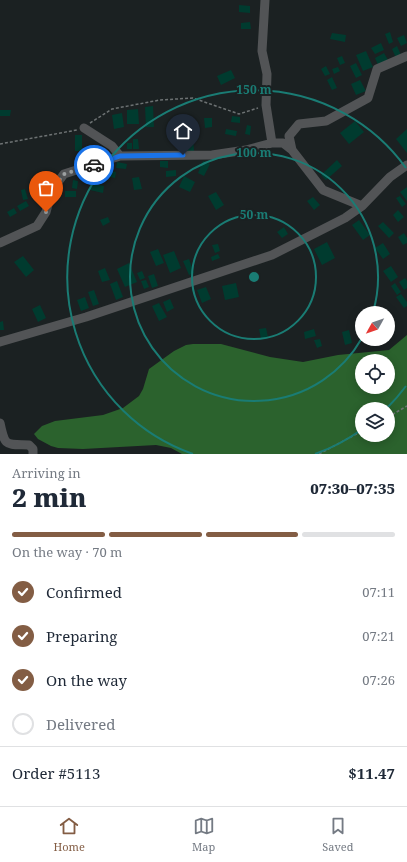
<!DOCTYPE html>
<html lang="en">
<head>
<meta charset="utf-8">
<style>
	:root { --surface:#fff; --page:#f6f6f7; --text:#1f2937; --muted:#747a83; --line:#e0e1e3; --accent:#835d44 }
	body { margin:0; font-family:"Noto Serif",serif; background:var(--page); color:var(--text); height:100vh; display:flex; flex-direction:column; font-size:15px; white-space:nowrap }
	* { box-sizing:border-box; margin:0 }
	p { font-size:13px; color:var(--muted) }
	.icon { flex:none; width:22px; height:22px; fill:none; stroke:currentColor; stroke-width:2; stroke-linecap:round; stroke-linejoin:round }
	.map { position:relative; height:454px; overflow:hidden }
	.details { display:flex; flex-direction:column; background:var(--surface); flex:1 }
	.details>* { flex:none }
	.needle { width:26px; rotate:230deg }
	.fabs { position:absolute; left:355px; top:306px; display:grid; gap:8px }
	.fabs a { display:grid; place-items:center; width:40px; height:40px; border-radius:50%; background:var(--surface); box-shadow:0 2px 10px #0003; font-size:20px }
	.pin { position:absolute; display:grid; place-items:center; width:34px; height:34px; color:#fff; margin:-41px -17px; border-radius:50% 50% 50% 0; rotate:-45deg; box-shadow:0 0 4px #0007 }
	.pin .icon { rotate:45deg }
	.courier { position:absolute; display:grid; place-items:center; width:40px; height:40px; margin:-20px; border:3px solid #1a73e8; border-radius:50%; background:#fff; color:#222; box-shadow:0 1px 5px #0007 }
	.overview em { font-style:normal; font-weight:800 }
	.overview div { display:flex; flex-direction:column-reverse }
	.overview { display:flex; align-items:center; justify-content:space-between; height:68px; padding:0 12px }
	h1 { font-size:26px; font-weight:800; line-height:30px }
	.bar { display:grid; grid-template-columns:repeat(4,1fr); gap:6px 4px; align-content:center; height:48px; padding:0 12px }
	.bar i { height:5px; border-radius:3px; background:var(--line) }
	.bar .active { background:var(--accent) }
	.bar p { grid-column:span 4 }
	.line { display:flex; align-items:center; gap:10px; padding:0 12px; border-top:1px solid var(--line) }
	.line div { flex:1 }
	ol { padding:0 12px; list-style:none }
	li { display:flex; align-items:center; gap:12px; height:44px }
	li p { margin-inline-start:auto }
	li .icon { padding:4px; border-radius:50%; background:var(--accent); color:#fff; stroke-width:4 }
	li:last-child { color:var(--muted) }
	li i { width:22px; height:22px; border:2px solid var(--line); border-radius:50% }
	.dock { display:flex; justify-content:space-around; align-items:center; height:56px; border-top:1px solid var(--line); background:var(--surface); font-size:11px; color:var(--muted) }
	.dock a { display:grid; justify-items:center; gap:2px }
	.dock .active { color:var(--accent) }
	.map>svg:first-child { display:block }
	.forest { fill:#2b622d; fill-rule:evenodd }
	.building { fill:#003b2f }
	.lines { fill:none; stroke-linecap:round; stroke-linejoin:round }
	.path { stroke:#6d7273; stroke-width:1.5; stroke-dasharray:3 2; stroke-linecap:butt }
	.minor { stroke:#525456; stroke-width:9 }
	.done { stroke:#9ca0a1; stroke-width:4; stroke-dasharray:0 7.2 }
	.route { stroke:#1a73e8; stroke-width:5 }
	.ring { fill:none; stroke:#1a7c74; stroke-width:2 }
	.centre { fill:#1a7c74; stroke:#1b2122; stroke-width:2 }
	.ring-label { font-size:12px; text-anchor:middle; font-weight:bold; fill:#1a7c74; stroke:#1b2122; stroke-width:4; stroke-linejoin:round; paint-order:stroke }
</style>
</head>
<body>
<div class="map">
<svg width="407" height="454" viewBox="0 0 407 454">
	<rect width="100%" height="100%" fill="#1b2122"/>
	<path class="forest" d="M407 335V454H182L171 448 156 445 83 449 58 448 51 446 38 439 34 434 42 426 55 421 103 415 123 408 139 396 143 389 149 369 174 351 186 345 193 344H221L270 357 303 362 338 355 389 350ZM362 361H388V387H362ZM362 409H388V435H362Z"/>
	<path class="building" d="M239 5 250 6V13L239 12Z
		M250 22 251 29H241V23Z
		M390 32 393 42 389 44 385 34Z
		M332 33 346 35 345 42 330 39Z
		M404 35 407 43 401 46 397 38Z
		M381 43 384 50 375 54 371 48Z
		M397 46 401 55 396 58 392 49Z
		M366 51 373 67 363 71 356 55Z
		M384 53 388 60 378 65 375 58Z
		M342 56 345 63 340 65 337 58Z
		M356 63 362 75 356 78 350 66Z
		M326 66 330 74 325 76 321 69Z
		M338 67 340 71 334 74 332 69Z
		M231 70 235 78 221 85 217 76Z
		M332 77 337 88 332 90 327 80Z
		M360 80 366 91 356 95 351 84Z
		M153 106 154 127H146L145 107Z
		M138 109 139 124H127V110Z
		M0 110H11L10 116H0Z
		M122 113 124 127 114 129 112 115Z
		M232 116 240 117V123L231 122Z
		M204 118H212V127L205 128Z
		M355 121 364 132 349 144 340 133Z
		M247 125 251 126 250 135 245 134Z
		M226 129 237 131 236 136 225 134Z
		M407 129V153L396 139Z
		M75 135H82V151H75Z
		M193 135 194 152 181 153 180 136Z
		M133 139H138L139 149H133Z
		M127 143H132V149H127Z
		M337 160 342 166 326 180 321 175Z
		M160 161H168V168L160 167Z
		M203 161 210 164 204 176 198 173Z
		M117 162 127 164 126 169 116 168Z
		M107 170 116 172 115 178 106 176Z
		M176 170V176L166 177V171Z
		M43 175 54 177 53 183 42 181Z
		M184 176 195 182 190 192 179 187Z
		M139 177 142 189 134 190 132 178Z
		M73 180 78 181 77 189 72 188Z
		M91 183 104 186 103 193 90 190Z
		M407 187V201L400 192Z
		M37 188 40 195 34 198 31 191Z
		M25 189 28 199 23 200 21 190Z
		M65 191H76V197H65Z
		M216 192 224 205 216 210 208 196Z
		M400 196 406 204 402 207 396 198Z
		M313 197 320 205 314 210 307 201Z
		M26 201 29 206 20 211 17 206Z
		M14 208 17 213 10 217 7 212Z
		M398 210 404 217 398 222 393 215Z
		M108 217 110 222 103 226 100 220Z
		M359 220 370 235 363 240 352 225Z
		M383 222 394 233 389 238 378 226Z
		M284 227 288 234 282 238 277 232Z
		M404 233 407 238V243L403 245 398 237Z
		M327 242 335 258 322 265 314 249Z
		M383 243 390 254 383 259 375 248Z
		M218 244 220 251 215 253 212 245Z
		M158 249 164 263 156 266 150 252Z
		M174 251 181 268 170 273 163 255Z
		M218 254 220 258 212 261 211 257Z
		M23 256 34 270 26 277 14 262Z
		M189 259 194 273 189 275 183 261Z
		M129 263 137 282 125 287 117 269Z
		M391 266 398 277 391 282 383 271Z
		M105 268 110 280 102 282 98 271Z
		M142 271 145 278 140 280 137 273Z
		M154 274 158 286 152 288 148 276Z
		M405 278 407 281V288L404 290 399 282Z
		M146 280 149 287 144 289 141 281Z
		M117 281 123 297 116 300 110 284Z
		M236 283 239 297 225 300 222 286Z
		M395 283 401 292 397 295 391 286Z
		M206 287 211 299 202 303 197 290Z
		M94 290 99 304 93 306 88 292Z
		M401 294 407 302V306L404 308 396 297Z
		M85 297 89 308 81 311 77 300Z
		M170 299 174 308 167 312 163 302Z
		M159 303 167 317 159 321 152 306Z
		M40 305 46 318 38 322 32 309Z
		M3 321 4 330H0V322Z
		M266 328 268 337 261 339 259 329Z
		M314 329 316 336 305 339 304 332Z
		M349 330 352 343 345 345 342 332Z
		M320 339 322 346 317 348 314 340Z"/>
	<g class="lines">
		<path class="path" d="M90 123 112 109 160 100 193 98 239 114 258 108
			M0 144 77 130
			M388 417 407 406
			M319 454 362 431"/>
		<path class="minor" d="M265 0 262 51 267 74 266 105 272 143
			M84 128 112 146 120 156
			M292 150 289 136 299 124 326 121 368 98 377 69 407 56
			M0 243 37 226 46 212 52 190 64 174 120 156 212 155 246 150 272 143H283L292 150 323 190 362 206
			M0 342 86 317 272 255 345 218 362 206 390 177 407 165
			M0 423C5 447 5 444 29 445L33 449V454"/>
	</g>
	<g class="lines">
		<path class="done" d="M46 212 52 190 64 174 94 165"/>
		<path class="route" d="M94 165 120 156 183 155"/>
	</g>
	<g class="ring">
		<circle cx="254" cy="277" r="62"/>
		<path d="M362 338A124 124 0 1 1 373 312"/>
		<path d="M406 386A187 187 0 0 1 387 408M361 430A187 187 0 0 1 315 454M193 454A187 187 0 1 1 406 168"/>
	</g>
	<circle cx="254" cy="277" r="6" class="centre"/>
	<g class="ring-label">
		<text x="254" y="94">150 m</text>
		<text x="254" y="157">100 m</text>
		<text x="254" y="219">50 m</text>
	</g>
</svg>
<div class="fabs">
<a><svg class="needle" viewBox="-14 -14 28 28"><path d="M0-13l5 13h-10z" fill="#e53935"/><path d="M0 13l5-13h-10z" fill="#747a83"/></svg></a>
<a><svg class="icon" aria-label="locate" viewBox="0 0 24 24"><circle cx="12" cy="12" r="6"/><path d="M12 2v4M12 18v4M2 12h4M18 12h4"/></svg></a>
<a><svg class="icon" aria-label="layers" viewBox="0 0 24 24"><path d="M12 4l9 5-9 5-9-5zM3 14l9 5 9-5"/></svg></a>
</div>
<div class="pin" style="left:46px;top:212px;background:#ea580c"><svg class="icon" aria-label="bag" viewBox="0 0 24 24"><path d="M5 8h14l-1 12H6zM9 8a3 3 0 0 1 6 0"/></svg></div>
<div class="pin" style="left:183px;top:155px;background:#1f2937"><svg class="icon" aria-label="home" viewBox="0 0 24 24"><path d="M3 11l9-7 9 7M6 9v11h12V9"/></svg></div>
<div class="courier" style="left:94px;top:165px"><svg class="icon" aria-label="car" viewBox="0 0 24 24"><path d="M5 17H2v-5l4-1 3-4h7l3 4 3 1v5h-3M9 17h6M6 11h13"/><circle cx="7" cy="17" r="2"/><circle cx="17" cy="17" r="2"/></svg></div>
</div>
<section class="details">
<div class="overview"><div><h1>2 min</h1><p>Arriving in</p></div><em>07:30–07:35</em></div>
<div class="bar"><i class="active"></i><i class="active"></i><i class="active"></i><i></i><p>On the way · 70 m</p></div>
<ol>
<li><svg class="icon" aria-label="check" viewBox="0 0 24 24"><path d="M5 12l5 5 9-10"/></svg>Confirmed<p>07:11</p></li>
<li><svg class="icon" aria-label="check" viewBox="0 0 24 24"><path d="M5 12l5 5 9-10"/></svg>Preparing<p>07:21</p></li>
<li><svg class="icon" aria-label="check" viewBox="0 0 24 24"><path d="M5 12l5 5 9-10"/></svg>On the way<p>07:26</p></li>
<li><i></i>Delivered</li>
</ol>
<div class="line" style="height:52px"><div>Order #5113</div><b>$11.47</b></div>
</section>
<nav class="dock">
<a class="active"><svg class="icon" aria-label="home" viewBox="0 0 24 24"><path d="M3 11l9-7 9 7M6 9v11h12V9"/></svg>Home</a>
<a><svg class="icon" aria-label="map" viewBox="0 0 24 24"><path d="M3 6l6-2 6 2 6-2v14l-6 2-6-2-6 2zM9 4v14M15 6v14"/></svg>Map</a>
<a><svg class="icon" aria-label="saved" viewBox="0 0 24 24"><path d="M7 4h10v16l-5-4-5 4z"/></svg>Saved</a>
</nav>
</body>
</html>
